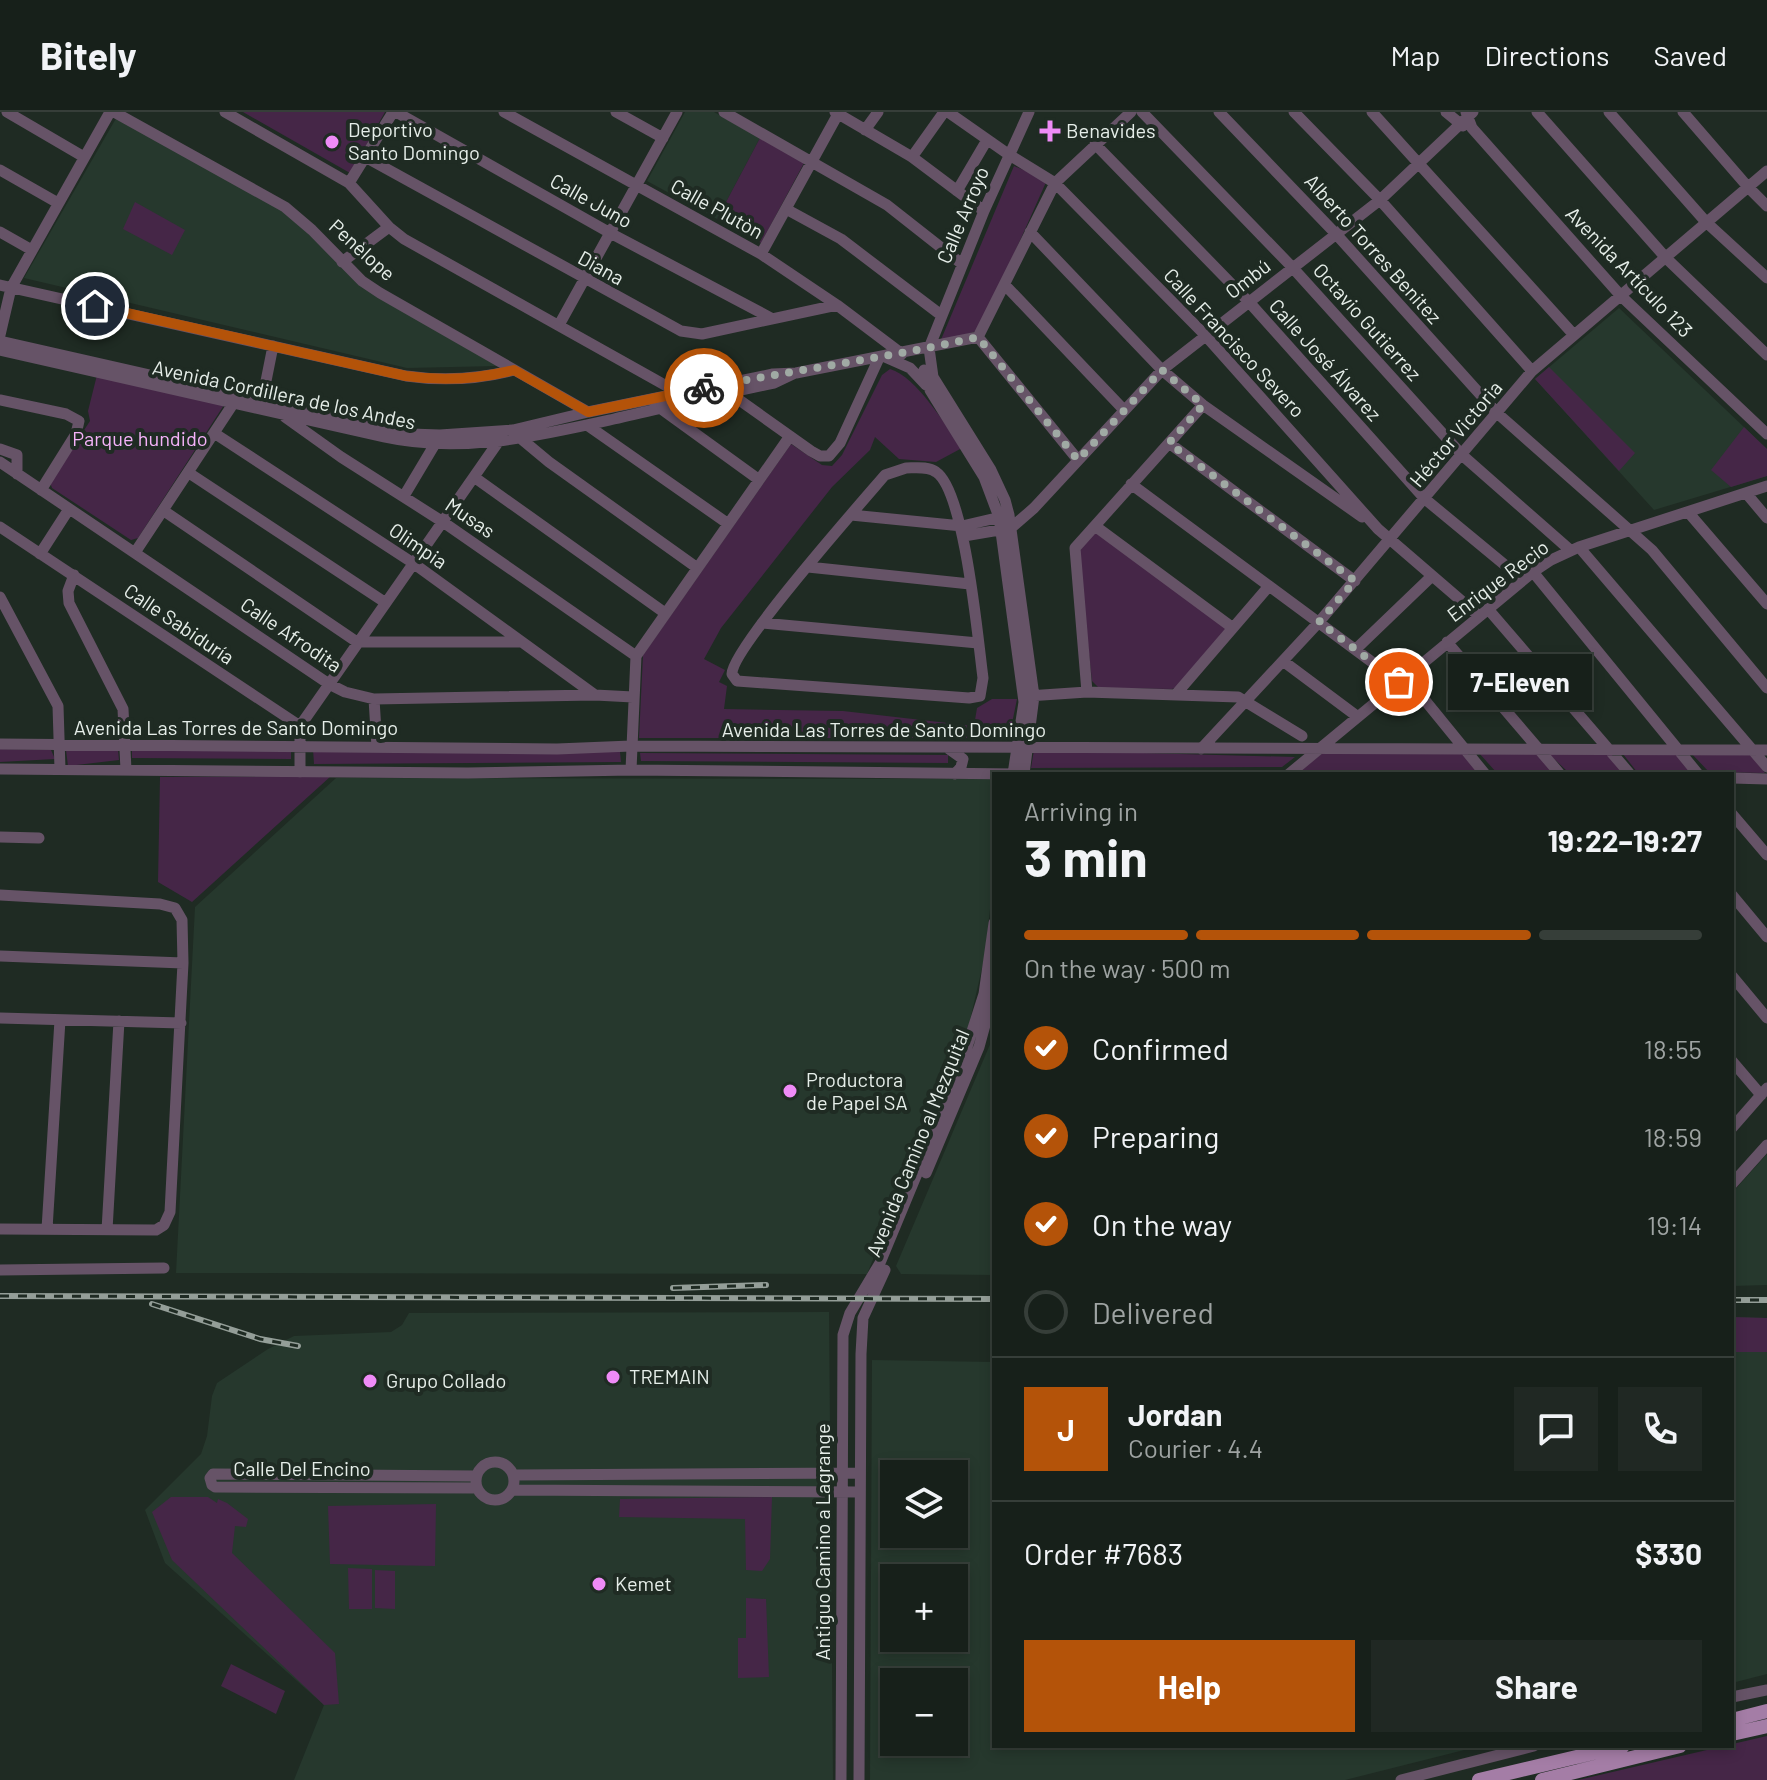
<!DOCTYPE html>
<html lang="en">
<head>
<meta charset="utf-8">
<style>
	:root { --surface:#17201a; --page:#202823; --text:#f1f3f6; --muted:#9ea3a2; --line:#363e39; --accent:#b45309 }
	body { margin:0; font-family:Barlow,sans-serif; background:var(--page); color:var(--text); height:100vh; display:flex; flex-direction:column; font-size:30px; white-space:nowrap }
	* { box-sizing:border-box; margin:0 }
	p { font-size:26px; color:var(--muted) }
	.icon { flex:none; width:44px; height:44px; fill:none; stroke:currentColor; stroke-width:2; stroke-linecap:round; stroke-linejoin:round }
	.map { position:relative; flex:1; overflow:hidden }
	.drawer { position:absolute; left:992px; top:660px; width:742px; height:976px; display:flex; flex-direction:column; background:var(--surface); border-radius:0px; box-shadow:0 4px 12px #0003,0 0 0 2px var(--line) }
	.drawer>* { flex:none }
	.fabs { position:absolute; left:880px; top:1348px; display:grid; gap:16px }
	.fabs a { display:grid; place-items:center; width:88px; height:88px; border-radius:0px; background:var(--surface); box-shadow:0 4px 12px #0003,0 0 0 2px var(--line); font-size:40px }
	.pin { position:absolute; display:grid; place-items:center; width:68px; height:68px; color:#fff; margin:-34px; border:4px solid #fff; border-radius:50%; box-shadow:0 2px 8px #0007 }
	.courier { position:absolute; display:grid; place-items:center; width:80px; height:80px; margin:-40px; border:6px solid #b45309; border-radius:50%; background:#fff; color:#222; box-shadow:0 2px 10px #0007 }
	.bubble { position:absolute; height:56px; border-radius:0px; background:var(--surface); box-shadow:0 4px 12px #0003,0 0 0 2px var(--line); font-size:26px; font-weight:700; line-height:56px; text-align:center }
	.overview em { font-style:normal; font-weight:700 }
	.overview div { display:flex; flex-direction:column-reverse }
	.overview { display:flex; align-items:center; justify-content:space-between; height:136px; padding:0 32px }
	h1 { font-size:52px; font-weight:700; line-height:60px }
	.bar { display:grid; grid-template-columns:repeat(4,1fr); gap:12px 8px; align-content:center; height:96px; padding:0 32px }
	.bar i { height:10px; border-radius:6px; background:var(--line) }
	.bar .on { background:var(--accent) }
	.bar p { grid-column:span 4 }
	.line { display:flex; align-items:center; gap:20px; padding:0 32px; border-top:2px solid var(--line) }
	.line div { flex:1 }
	.round { display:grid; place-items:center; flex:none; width:84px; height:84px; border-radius:0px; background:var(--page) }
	ol { padding:0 32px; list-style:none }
	li { display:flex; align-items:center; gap:24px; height:88px }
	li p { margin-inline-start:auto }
	li .icon { padding:8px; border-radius:50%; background:var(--accent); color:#fff; stroke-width:4 }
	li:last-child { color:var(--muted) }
	li i { width:44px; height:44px; border:4px solid var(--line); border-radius:50% }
	.button { display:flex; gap:16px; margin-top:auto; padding:16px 32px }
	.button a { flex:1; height:92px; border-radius:0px; background:var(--accent); color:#fff; font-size:32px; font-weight:700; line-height:92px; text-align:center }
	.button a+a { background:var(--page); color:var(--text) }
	header { display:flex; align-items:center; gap:48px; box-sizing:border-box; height:112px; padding:0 40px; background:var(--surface); border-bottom:2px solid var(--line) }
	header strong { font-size:38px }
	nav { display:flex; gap:44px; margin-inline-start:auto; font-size:28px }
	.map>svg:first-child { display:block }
	.built { fill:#26382d; fill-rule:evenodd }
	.green { fill:#452647 }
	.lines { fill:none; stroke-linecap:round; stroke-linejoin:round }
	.minor { stroke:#665367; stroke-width:11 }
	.major { stroke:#a47da6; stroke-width:14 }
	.rail-casing { stroke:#949e98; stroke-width:6 }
	.rail { stroke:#1f2b23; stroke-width:3; stroke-dasharray:9; stroke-linecap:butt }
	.done { stroke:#a0aaa4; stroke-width:8; stroke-dasharray:0 14.4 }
	.route { stroke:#b45309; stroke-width:10 }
	.poi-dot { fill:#ef8bf7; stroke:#1f2b23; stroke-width:3 }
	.labels { text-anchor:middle; stroke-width:8; stroke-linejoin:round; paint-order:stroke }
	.poi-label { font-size:20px; fill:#e6eee9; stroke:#1f2b23; text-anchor:start }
	.street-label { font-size:20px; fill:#e6eee9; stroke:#1f2b23 }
	.park-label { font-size:20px; fill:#f5b2f9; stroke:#1f2b23 }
</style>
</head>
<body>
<header>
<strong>Bitely</strong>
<nav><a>Map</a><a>Directions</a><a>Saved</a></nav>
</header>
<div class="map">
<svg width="1767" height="1668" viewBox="0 0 1767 1668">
	<rect width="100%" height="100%" fill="#1f2b23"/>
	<path class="built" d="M685 0H714L760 26 717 107 647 69Z
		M118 3 289 101 382 186 498 254 407 256 24 166Z
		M1619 196 1767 337V364L1654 398 1535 267Z
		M336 666 994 667V761L985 843 968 917 867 1162 176 1161 195 795Z
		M994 923V1163L901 1162 896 1154Z
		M1767 1042V1173L1732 1174V1081Z
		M829 1200 833 1668H294L324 1593 165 1451 145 1398 201 1342 207 1324 212 1284 217 1271 268 1237 294 1224 391 1220 402 1213 409 1201Z
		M1732 1205 1767 1206V1562L1732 1571Z
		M872 1248 994 1250V1634H1480L1345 1668H870ZM894 1362H954V1422H894ZM894 1466H954V1526H894ZM894 1570H954V1630H894Z"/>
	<path class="green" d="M243 0H385L350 61Z
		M760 26 804 51 761 131 717 107Z
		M1014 54 1047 68 980 218 940 230Z
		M135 90 185 118 172 143 123 117Z
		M1549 255 1635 341 1619 359 1535 267Z
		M890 257C917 265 945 313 962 336L936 350 899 347 875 325 870 338 832 375 721 516 704 547 725 558 719 570 727 574 724 597 843 599 974 614 977 596 992 587H1017L1009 626H639L643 543 791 332 822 353 832 354 842 343 882 263Z
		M97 263 224 293 138 426 131 428 52 376 50 370 90 309 88 299Z
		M1744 315 1767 337V364L1731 375 1711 358Z
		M1093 419 1226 512V519L1177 575 1172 577 1099 576 1092 569 1078 442Z
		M0 637 51 638 55 647 0 650Z
		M313 637 620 640 621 650 314 652Z
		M66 638H118L119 648 68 654Z
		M132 638 291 639V647L132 646Z
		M1034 638 1295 645 1282 655 1031 656Z
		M1324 640H1466L1482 659H1299Z
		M640 641 948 643V651L641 649Z
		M1479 641H1538L1554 659 1496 660Z
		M1549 642H1611L1627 661 1568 660Z
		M1623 642H1677L1692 660H1637Z
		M1692 642H1750L1765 661 1709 660Z
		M331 664 192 790 158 770 160 665Z
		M1732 1205 1767 1206V1240H1732Z
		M171 1385H208L217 1391 218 1387 227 1391 248 1407 246 1415 235 1414 232 1441 335 1541 339 1592 324 1593 172 1448 152 1400Z
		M772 1385 770 1447 762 1459 746 1458 745 1407 619 1405 620 1387Z
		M436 1392 435 1454 330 1452 328 1394Z
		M348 1456 372 1457V1497H349Z
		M375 1458 395 1459V1497L375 1496Z
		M746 1486 766 1487 769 1565 738 1566V1526H746Z
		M231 1552 285 1579 276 1602 221 1574Z
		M1767 1624V1668H1578Z"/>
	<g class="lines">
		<path class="minor" d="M7 0 84 45
			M114 0 285 95 312 118 362 169 380 181 588 300
			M225 0 349 71 389 115 404 127 679 281
			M396 0 612 122 771 206
			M504 0 761 142 837 193 902 242
			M616 0 663 26
			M724 0 887 93 962 152
			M835 0 912 45 984 99
			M948 0 1008 42 1055 71 1205 223 1378 417 1479 504
			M1142 0 1292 155 1462 343 1570 438
			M1219 0 1336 122 1497 301 1652 438 1767 576
			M1294 0 1380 88 1532 259
			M1372 0 1574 223
			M1446 0 1463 14
			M1466 0 1472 16 1621 184 1767 322
			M1537 0 1666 146 1767 243
			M1609 0 1706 110 1767 166
			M1683 0 1748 75 1767 94
			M865 18 878 0
			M1095 32 1249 190 1425 387 1523 468
			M912 45 944 0
			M367 46 681 219 702 222 837 193
			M0 58 58 91
			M349 71 393 0
			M957 79 987 28
			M786 97 841 127 941 203
			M0 120 30 137
			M1030 120 1162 258 1203 293 1362 405
			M761 142 838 2
			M342 150 389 115
			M0 173 406 264C441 269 480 267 514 258
			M1005 173 1124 298
			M559 213 677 0
			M0 223 11 176 110 0
			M978 225 1078 348
			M0 229 383 316 410 322 440 323 513 318 588 300 773 262 796 261 978 225 1055 71 1131 0
			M0 238 384 325C461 342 538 324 614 307 667 295 721 282 774 271L795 261
			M885 245 910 256 926 273
			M924 258 930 278 984 365 999 405 1024 590 1013 662
			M728 280 811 339 820 344H829L840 331 879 246
			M0 288 66 302 79 309 76 322 41 378
			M262 289 273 234
			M660 296 758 367
			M285 305 341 345 443 410 636 544
			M587 313 727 411
			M214 321 413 451 595 583
			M519 325 549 350 696 455
			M1169 331 1355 469
			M0 337 17 343V362
			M0 350 329 572 345 580 374 587 595 583 633 585
			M906 356C915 356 928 354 936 360 965 379 978 529 983 566L980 584 969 586 737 569 732 562C731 538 861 391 885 363Z
			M189 361 386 491
			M474 365 665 501
			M1131 372 1399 570
			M1746 381 1767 406
			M404 384 435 332
			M164 399 357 530H521
			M1688 400 1767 492
			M851 403 962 414 1005 404
			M1095 414 1233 516
			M0 415 300 614
			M964 424 1011 416 1034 396 1162 258 1380 88 1473 0
			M1579 435 1767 655
			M136 439 233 292
			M40 442 69 397
			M808 455 970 472
			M1533 460 1698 662
			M74 463 68 479 69 491 123 597 126 658
			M0 485 58 594 60 657
			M1488 497 1630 662
			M762 511 978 531
			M1447 530 1560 662
			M1356 537 1432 464
			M1283 549 1358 605
			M1406 565 1485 662
			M1087 580 1075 436 1203 293
			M1177 581 1269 474
			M1028 584 1087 580 1238 585 1302 624
			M374 587 377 635
			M300 614 501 326
			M300 614V660
			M0 632 557 637 631 634 1767 638
			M949 637 963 647 961 655 955 662
			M1201 637 1319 510 1532 259 1767 59
			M0 657 468 661 631 658 1019 662
			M631 658 636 544 790 324
			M1024 662 1034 584 1009 403 1005 388 991 358 933 265 929 236 984 99 1029 0
			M1289 662 1533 460 1551 448 1579 435 1767 374
			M1732 666 1767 667
			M1732 702 1767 743
			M0 725 39 726
			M0 783 160 792 175 796 182 808 183 851 170 1100 164 1113 156 1118 0 1117
			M1732 783 1767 825
			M0 844 183 851
			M1732 864 1767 906
			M0 906 181 911
			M1732 949 1761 983
			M1732 1016 1767 976
			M926 1061 979 935 994 880
			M1732 1072 1767 1033
			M47 1117 60 908
			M107 1118 119 909
			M0 1158 164 1156
			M476 1369a19 19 0 1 1 38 0a19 19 0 1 1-38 0Z
			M514 1363 860 1361
			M476 1364 213 1362 210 1366 212 1373 215 1375 476 1376
			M513 1378 860 1380
			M1732 1585 1767 1578
			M841 1668 843 1223 850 1201 880 1151 958 963 984 882 994 811
			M859 1668 861 1242 863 1206 885 1158
			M1401 1668 1534 1634"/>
		<path class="major" d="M1732 1608 1767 1599
			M1732 1622 1767 1614
			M1479 1668 1623 1634
			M1542 1668 1680 1634"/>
		<g class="rail-casing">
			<path id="rail" d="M673 1176 766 1173
				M0 1184 994 1187
				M1732 1188H1767
				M152 1192 260 1227 298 1234"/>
		</g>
		<use href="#rail" class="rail"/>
	</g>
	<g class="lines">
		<path class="done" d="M704 276C795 258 887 246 978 225L1078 348 1162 258 1203 293 1169 331 1355 469 1319 510 1399 570"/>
		<path class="route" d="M95 194 406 264C441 269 479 267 514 258L588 300 704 276"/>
	</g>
	<g class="poi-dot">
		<path d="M1046 7h8v8h8v8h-8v8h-8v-8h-8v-8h8z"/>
		<circle cx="332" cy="30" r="8"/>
		<circle cx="790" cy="979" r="8"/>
		<circle cx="613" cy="1265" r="8"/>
		<circle cx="370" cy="1269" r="8"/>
		<circle cx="599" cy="1472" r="8"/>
	</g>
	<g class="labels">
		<g class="poi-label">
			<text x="348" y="25">Deportivo<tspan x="348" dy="23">Santo Domingo</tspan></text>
			<text x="1066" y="26">Benavides</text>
			<text x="806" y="975">Productora<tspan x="806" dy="23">de Papel SA</tspan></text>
			<text x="629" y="1272">TREMAIN</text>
			<text x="386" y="1276">Grupo Collado</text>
			<text x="615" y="1479">Kemet</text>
		</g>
		<g class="street-label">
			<text transform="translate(591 89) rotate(29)" y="7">Calle Juno</text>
			<text transform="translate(717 97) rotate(29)" y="7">Calle Plutòn</text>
			<text transform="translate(963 103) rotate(-67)" y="7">Calle Arroyo</text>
			<text transform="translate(1373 137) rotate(48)" y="7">Alberto Torres Benitez</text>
			<text transform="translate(362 138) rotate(42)" y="7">Penèlope</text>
			<text transform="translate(601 156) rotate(29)" y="7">Diana</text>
			<text transform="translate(1629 160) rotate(46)" y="7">Avenida Artículo 123</text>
			<text transform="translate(1248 167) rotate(-38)" y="7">Ombú</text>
			<text transform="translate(1367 210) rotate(48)" y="7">Octavio Gutierrez</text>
			<text transform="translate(1234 231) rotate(47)" y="7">Calle Francisco Severo</text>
			<text transform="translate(1325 248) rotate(48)" y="7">Calle José Álvarez</text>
			<text transform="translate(284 283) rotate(12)" y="7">Avenida Cordillera de los Andes</text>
			<text transform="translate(1456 322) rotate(-50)" y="7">Héctor Victoria</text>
			<text transform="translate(470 406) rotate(34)" y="7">Musas</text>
			<text transform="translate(418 434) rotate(34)" y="7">Olimpia</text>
			<text transform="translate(1498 469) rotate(-37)" y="7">Enrique Recio</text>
			<text transform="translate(179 512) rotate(34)" y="7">Calle Sabiduría</text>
			<text transform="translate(291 523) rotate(34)" y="7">Calle Afrodita</text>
			<text x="236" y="623">Avenida Las Torres de Santo Domingo</text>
			<text x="884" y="625">Avenida Las Torres de Santo Domingo</text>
			<text transform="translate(918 1031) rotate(-68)" y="7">Avenida Camino al Mezquital</text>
			<text x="302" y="1364">Calle Del Encino</text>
			<text transform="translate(823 1430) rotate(-90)" y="7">Antiguo Camino a Lagrange</text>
		</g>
		<g class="park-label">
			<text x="140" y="334">Parque hundido</text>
		</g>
	</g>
</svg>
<div class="fabs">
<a><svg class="icon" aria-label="layers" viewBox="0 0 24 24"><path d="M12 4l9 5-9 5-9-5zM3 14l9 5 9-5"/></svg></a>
<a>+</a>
<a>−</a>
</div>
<div class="pin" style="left:1399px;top:570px;background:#ea580c"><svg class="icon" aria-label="bag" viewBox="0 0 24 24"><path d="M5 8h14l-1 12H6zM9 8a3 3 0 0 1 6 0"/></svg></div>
<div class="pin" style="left:95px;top:194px;background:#1f2937"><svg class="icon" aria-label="home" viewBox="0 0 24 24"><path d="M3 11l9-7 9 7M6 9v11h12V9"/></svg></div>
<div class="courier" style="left:704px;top:276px"><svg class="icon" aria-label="bike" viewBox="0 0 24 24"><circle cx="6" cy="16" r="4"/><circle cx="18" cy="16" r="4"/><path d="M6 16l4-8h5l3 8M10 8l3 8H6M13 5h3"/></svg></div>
<div class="bubble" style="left:1448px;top:542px;width:144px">7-Eleven</div>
<section class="drawer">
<div class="overview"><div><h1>3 min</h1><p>Arriving in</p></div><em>19:22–19:27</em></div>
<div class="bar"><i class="on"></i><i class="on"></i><i class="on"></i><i></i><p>On the way · 500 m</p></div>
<ol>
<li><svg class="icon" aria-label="check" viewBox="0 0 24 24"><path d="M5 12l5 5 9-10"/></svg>Confirmed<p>18:55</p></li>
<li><svg class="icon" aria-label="check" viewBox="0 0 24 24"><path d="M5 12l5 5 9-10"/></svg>Preparing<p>18:59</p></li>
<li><svg class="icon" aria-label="check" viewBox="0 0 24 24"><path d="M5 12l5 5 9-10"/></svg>On the way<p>19:14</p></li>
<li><i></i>Delivered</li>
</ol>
<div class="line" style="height:144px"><b class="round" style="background:var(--accent);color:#fff">J</b><div><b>Jordan</b><p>Courier · 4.4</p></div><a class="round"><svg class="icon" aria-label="chat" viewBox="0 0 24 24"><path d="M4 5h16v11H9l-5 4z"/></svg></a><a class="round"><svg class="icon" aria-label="phone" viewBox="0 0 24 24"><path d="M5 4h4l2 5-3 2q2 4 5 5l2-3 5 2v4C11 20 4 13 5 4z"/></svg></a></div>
<div class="line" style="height:104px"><div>Order #7683</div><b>$330</b></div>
<div class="button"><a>Help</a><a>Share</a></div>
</section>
</div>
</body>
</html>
